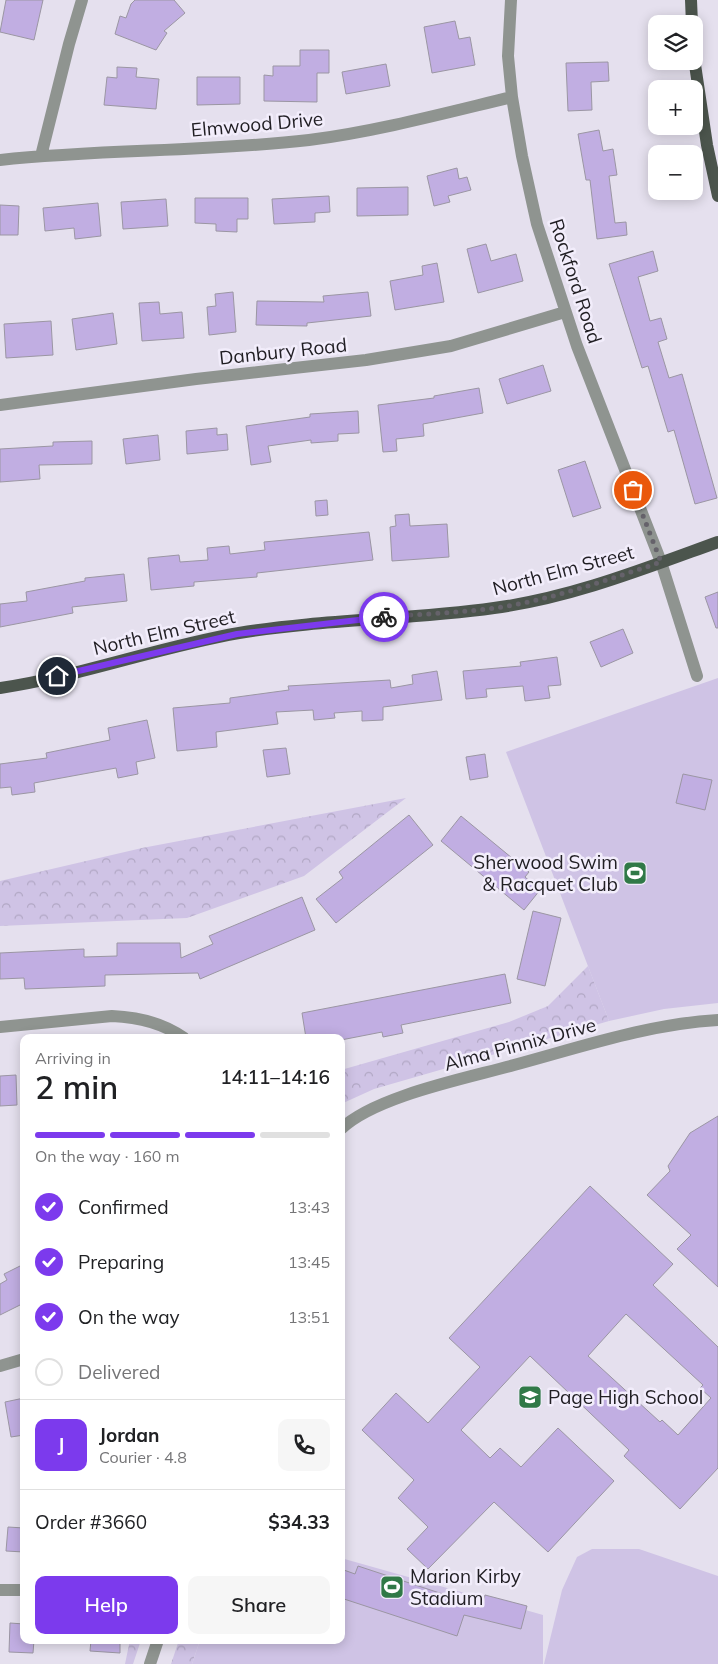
<!DOCTYPE html>
<html lang="en">
<head>
<meta charset="utf-8">
<style>
	:root { --surface:#fff; --page:#f6f6f6; --text:#202124; --muted:#757577; --line:#e0e0e0; --accent:#7c3aed }
	body { margin:0; font-family:Mulish,sans-serif; background:var(--page); color:var(--text); height:100vh; display:flex; flex-direction:column; font-size:19px; white-space:nowrap }
	* { box-sizing:border-box; margin:0 }
	p { font-size:16px; color:var(--muted) }
	.icon { flex:none; width:28px; height:28px; fill:none; stroke:currentColor; stroke-width:2; stroke-linecap:round; stroke-linejoin:round }
	.map { position:relative; flex:1; overflow:hidden }
	.sheet { position:absolute; left:20px; top:1034px; width:325px; height:610px; display:flex; flex-direction:column; background:var(--surface); border-radius:10px; box-shadow:0 2px 12px #0003 }
	.sheet>* { flex:none }
	.buttons { position:absolute; left:648px; top:15px; display:grid; gap:10px }
	.buttons a { display:grid; place-items:center; width:55px; height:55px; border-radius:10px; background:var(--surface); box-shadow:0 2px 12px #0003; font-size:25px }
	.pin { position:absolute; display:grid; place-items:center; width:42px; height:42px; color:#fff; margin:-21px; border:2px solid #fff; border-radius:50%; box-shadow:0 1px 5px #0007 }
	.courier { position:absolute; display:grid; place-items:center; width:50px; height:50px; margin:-25px; border:4px solid #7c3aed; border-radius:50%; background:#fff; color:#222; box-shadow:0 1px 6px #0007 }
	.overview em { font-style:normal; font-weight:600 }
	.overview div { display:flex; flex-direction:column-reverse }
	.overview { display:flex; align-items:center; justify-content:space-between; height:85px; padding:0 15px }
	h1 { font-size:32px; font-weight:600; line-height:38px }
	.bar { display:grid; grid-template-columns:repeat(4,1fr); gap:8px 5px; align-content:center; height:60px; padding:0 15px }
	.bar i { height:6px; border-radius:4px; background:var(--line) }
	.bar .current { background:var(--accent) }
	.bar p { grid-column:span 4 }
	.line { display:flex; align-items:center; gap:12px; padding:0 15px; border-top:1px solid var(--line) }
	.line div { flex:1 }
	.round { display:grid; place-items:center; flex:none; width:52px; height:52px; border-radius:10px; background:var(--page) }
	ol { padding:0 15px; list-style:none }
	li { display:flex; align-items:center; gap:15px; height:55px }
	li p { margin-inline-start:auto }
	li .icon { padding:5px; border-radius:50%; background:var(--accent); color:#fff; stroke-width:4 }
	li:last-child { color:var(--muted) }
	li i { width:28px; height:28px; border:2px solid var(--line); border-radius:50% }
	.action { display:flex; gap:10px; margin-top:auto; padding:10px 15px }
	.action a { flex:1; height:58px; border-radius:10px; background:var(--accent); color:#fff; font-size:20px; font-weight:600; line-height:58px; text-align:center }
	.action a+a { background:var(--page); color:var(--text) }
	.map>svg:first-child { display:block }
	.forest { fill:url(#forest-crowns) }
	.pitch { fill:#cfc3e5 }
	.building { fill:#c1aee2; stroke:#9b96a3; fill-rule:evenodd }
	.lines { fill:none; stroke-linecap:round; stroke-linejoin:round }
	.minor { stroke:#8f9490; stroke-width:12 }
	.major { stroke:#4c554d; stroke-width:12 }
	.done { stroke:#65626a; stroke-width:5; stroke-dasharray:0 9 }
	.route { stroke:#7c3aed; stroke-width:6 }
	.labels { text-anchor:middle; stroke-width:5; stroke-linejoin:round; paint-order:stroke }
	.street-label { font-size:19px; fill:#201e23; stroke:#f2edfb }
	.poi-label { font-size:19px; fill:#201e23; stroke:#f2edfb; text-anchor:start }
</style>
</head>
<body>
<div class="map">
<svg width="718" height="1664" viewBox="0 0 718 1664">
	<defs>
		<pattern id="forest-crowns" width="20" height="18" patternUnits="userSpaceOnUse" patternTransform="scale(1.25)"><rect width="20" height="18" fill="#cfc3e5"/><path d="M2 6a3 3 0 1 1 6 0M12 15a3 3 0 1 1 6 0" fill="none" stroke="#b1a7c4"/></pattern>
	</defs>
	<rect width="100%" height="100%" fill="#e5e0ee"/>
	<path class="forest" d="M406 798 304 876 187 918 0 926V881L142 848Z
		M588 966 609 1021 374 1089 341 1104V1070L509 1022 548 1006Z
		M130 1640H141L133 1664H125Z
		M179 1640H200L192 1664H171Z"/>
	<path class="pitch" d="M718 678V1003L664 1009 609 1021 506 752Z
		M592 1549H639L718 1576V1664H544L562 1590 577 1557Z
		M341 1558 543 1615V1664H192L200 1640H341Z"/>
	<path class="building" d="M6 0H43L34 40 0 32Z
		M135 0H174L185 13 164 31 167 33 156 50 115 34 120 16 126 18 131 4Z
		M455 21 459 39 470 37 475 65 432 73 424 27Z
		M300 50H329V73H317V102L264 101V75L273 76V66H300Z
		M608 62 609 81 591 82 592 110 568 111 566 63Z
		M386 64 390 86 346 94 342 72Z
		M117 67 137 68 136 77 159 79 156 109 104 105 107 77 117 78Z
		M197 77H240V104L197 105Z
		M599 130 603 151 613 149 617 175 609 176 615 223 626 222 627 235 597 239 590 180H586L578 134Z
		M457 168 459 179 467 177 471 190 448 196 450 202 434 206 427 176Z
		M408 187V215L357 216V188Z
		M329 196 330 212 315 213V222L274 224 272 199Z
		M195 198H248V219H237V232L216 231V224L195 223Z
		M166 199 168 226 123 229 121 202Z
		M98 203 101 236 75 239 74 228 45 231 43 208Z
		M0 205 19 206 18 235H0Z
		M486 244 491 261 516 254 523 281 478 293 467 249Z
		M653 251 658 271 638 277 650 321 661 318 667 339 658 342 669 378 682 374 717 498 695 504 674 430 668 432 648 366 642 368 609 264Z
		M437 263 444 302 395 310 390 281 423 275 422 266Z
		M233 292 236 332 209 335 207 307 216 306 215 294Z
		M368 292 371 316 307 323V326L256 325 257 301 324 302 323 296Z
		M159 302 160 314 182 312 184 338 142 341 139 303Z
		M113 313 117 344 76 350 72 319Z
		M51 321 53 355 6 358 4 324Z
		M543 365 551 391 507 404 499 379Z
		M479 388 483 413 423 424 424 436 396 439 397 451 383 452 378 405 434 398V396Z
		M358 411 359 433 338 434V441L311 443V440L268 446 271 462 251 465 246 426 310 417V414Z
		M217 428V435L227 434 228 450 187 454 186 431Z
		M158 435 160 460 126 464 123 439Z
		M92 441V464L39 465 40 479 0 482V449L53 446V442Z
		M585 461 601 508 573 517 558 470Z
		M327 500 328 515 316 516 315 501Z
		M409 514 410 526 447 524 449 557 392 561 390 527 396 526 395 515Z
		M369 532 373 560 257 573V577L194 582V586L151 590 148 558 179 555 180 562 208 560 207 548 229 546 230 554 265 550 264 542Z
		M124 574 127 601 72 607 73 613 0 627V604L27 601 26 592 85 581V578Z
		M718 592V628H716L705 597Z
		M623 629 633 653 601 667 590 642Z
		M557 657 561 685 548 686 550 698 525 701 523 686 486 689 487 697 466 699 463 671 521 666 520 662Z
		M437 671 442 700 383 707V720L362 721V711L334 713 335 718 314 720 313 710 276 712 278 724 216 732 217 747 177 751 173 708 230 703V698L289 690 288 686 390 680 391 688 413 684 412 675Z
		M147 720 155 758 136 762 138 774 118 778 116 768 34 783 35 792 12 795 11 787 0 788V764L47 758 46 753 110 740 108 728Z
		M286 748 290 774 267 777 263 750Z
		M485 754 488 777 470 780 466 757Z
		M683 774 712 780 705 810 676 803Z
		M409 815 433 845 336 923 316 899 343 878 339 872Z
		M461 816 529 872 525 877 540 890 524 910 441 841Z
		M302 897 315 930 200 979 198 973 105 975V986L25 989 24 978 0 979V953L84 949V957L117 956V943H180L181 958 213 944 209 936Z
		M533 911 561 918 545 986 517 979Z
		M505 974 511 1003 401 1025 403 1033 383 1037 382 1032 341 1040V1038H306L302 1013Z
		M16 1075 17 1105 0 1106V1076Z
		M718 1116V1287L677 1249 691 1235 647 1195 670 1171 668 1166 690 1133Z
		M590 1186 673 1264 653 1285 718 1347V1468L680 1509 624 1456 629 1450 530 1356 461 1430 490 1458 500 1448 521 1467 558 1428 614 1481 548 1552 494 1502 428 1569 407 1549 428 1527 398 1498 414 1480 362 1430 396 1393 428 1423 480 1367 449 1338ZM626 1314 703 1385 700 1388 711 1398 678 1435 662 1420 660 1422 588 1356Z
		M24 1264V1303L0 1315V1284L7 1280 4 1274Z
		M24 1398V1435L11 1437 5 1402Z
		M8 1527 24 1528V1552L6 1551Z
		M358 1566 482 1607 485 1595 527 1606 521 1629 464 1615 457 1636 341 1598V1569L355 1574Z
		M10 1623 24 1624V1640H34L33 1653 9 1652Z
		M91 1640H120V1653L90 1651Z"/>
	<g class="lines">
		<path class="minor" d="M511 0 508 56 512 97 522 156 537 224 577 346 661 562 697 676
			M41 156 69 44 82 0
			M0 160C103 149 207 152 309 140 378 131 445 113 512 97
			M0 405 196 379 366 360 451 346 565 312
			M0 1027 112 1016C137 1017 163 1023 184 1038
			M341 1129C375 1096 468 1078 514 1065 581 1047 648 1024 718 1020
			M0 1366 24 1359
			M0 1590H24
			M150 1664 158 1640"/>
		<path class="major" d="M691 0 692 24
			M694 58 707 145 718 196
			M0 688C81 676 158 647 239 633 323 619 409 620 494 608 571 598 646 568 718 542"/>
	</g>
	<g class="lines">
		<path class="done" d="M384 617C420 614 458 613 495 608 551 600 607 580 661 562L633 490"/>
		<path class="route" d="M57 676 237 634 384 617"/>
	</g>
	<defs>
		<g id="stadium-square" transform="scale(1.25)"><rect x="-9" y="-9" width="18" height="18" rx="4" fill="#307947" stroke="#f2edfb"/><path d="M0-5a6.5 5 0 1 0 0 10a6.5 5 0 1 0 0-10ZM-3.5-1.8h7v3.6h-7Z" fill="#fff"/></g>
		<g id="school-square" transform="scale(1.25)"><rect x="-9" y="-9" width="18" height="18" rx="4" fill="#307947" stroke="#f2edfb"/><path d="M0-5L7-2L0 1L-7-2ZM-4 1L0 2.5L4 1V4Q0 6-4 4Z" fill="#fff"/></g>
	</defs>
	<g fill-rule="evenodd">
		<use href="#stadium-square" x="635" y="873"/>
		<use href="#school-square" x="530" y="1397"/>
		<use href="#stadium-square" x="392" y="1587"/>
	</g>
	<g class="labels">
		<g class="street-label">
			<text transform="translate(257 124) rotate(-5)" y="7">Elmwood Drive</text>
			<text transform="translate(576 281) rotate(72)" y="7">Rockford Road</text>
			<text transform="translate(283 351) rotate(-6)" y="7">Danbury Road</text>
			<text transform="translate(563 570) rotate(-15)" y="7">North Elm Street</text>
			<text transform="translate(164 632) rotate(-13)" y="7">North Elm Street</text>
			<text transform="translate(520 1044) rotate(-15)" y="7">Alma Pinnix Drive</text>
		</g>
		<g class="poi-label">
			<text x="618" y="869" text-anchor="end">Sherwood Swim<tspan x="618" dy="22">&amp; Racquet Club</tspan></text>
			<text x="548" y="1404">Page High School</text>
			<text x="410" y="1583">Marion Kirby<tspan x="410" dy="22">Stadium</tspan></text>
		</g>
	</g>
</svg>
<div class="buttons">
<a><svg class="icon" aria-label="layers" viewBox="0 0 24 24"><path d="M12 4l9 5-9 5-9-5zM3 14l9 5 9-5"/></svg></a>
<a>+</a>
<a>−</a>
</div>
<div class="pin" style="left:633px;top:490px;background:#ea580c"><svg class="icon" aria-label="bag" viewBox="0 0 24 24"><path d="M5 8h14l-1 12H6zM9 8a3 3 0 0 1 6 0"/></svg></div>
<div class="pin" style="left:57px;top:676px;background:#1f2937"><svg class="icon" aria-label="home" viewBox="0 0 24 24"><path d="M3 11l9-7 9 7M6 9v11h12V9"/></svg></div>
<div class="courier" style="left:384px;top:617px"><svg class="icon" aria-label="bike" viewBox="0 0 24 24"><circle cx="6" cy="16" r="4"/><circle cx="18" cy="16" r="4"/><path d="M6 16l4-8h5l3 8M10 8l3 8H6M13 5h3"/></svg></div>
<section class="sheet">
<div class="overview"><div><h1>2 min</h1><p>Arriving in</p></div><em>14:11–14:16</em></div>
<div class="bar"><i class="current"></i><i class="current"></i><i class="current"></i><i></i><p>On the way · 160 m</p></div>
<ol>
<li><svg class="icon" aria-label="check" viewBox="0 0 24 24"><path d="M5 12l5 5 9-10"/></svg>Confirmed<p>13:43</p></li>
<li><svg class="icon" aria-label="check" viewBox="0 0 24 24"><path d="M5 12l5 5 9-10"/></svg>Preparing<p>13:45</p></li>
<li><svg class="icon" aria-label="check" viewBox="0 0 24 24"><path d="M5 12l5 5 9-10"/></svg>On the way<p>13:51</p></li>
<li><i></i>Delivered</li>
</ol>
<div class="line" style="height:90px"><b class="round" style="background:var(--accent);color:#fff">J</b><div><b>Jordan</b><p>Courier · 4.8</p></div><a class="round"><svg class="icon" aria-label="phone" viewBox="0 0 24 24"><path d="M5 4h4l2 5-3 2q2 4 5 5l2-3 5 2v4C11 20 4 13 5 4z"/></svg></a></div>
<div class="line" style="height:65px"><div>Order #3660</div><b>$34.33</b></div>
<div class="action"><a>Help</a><a>Share</a></div>
</section>
</div>
</body>
</html>
